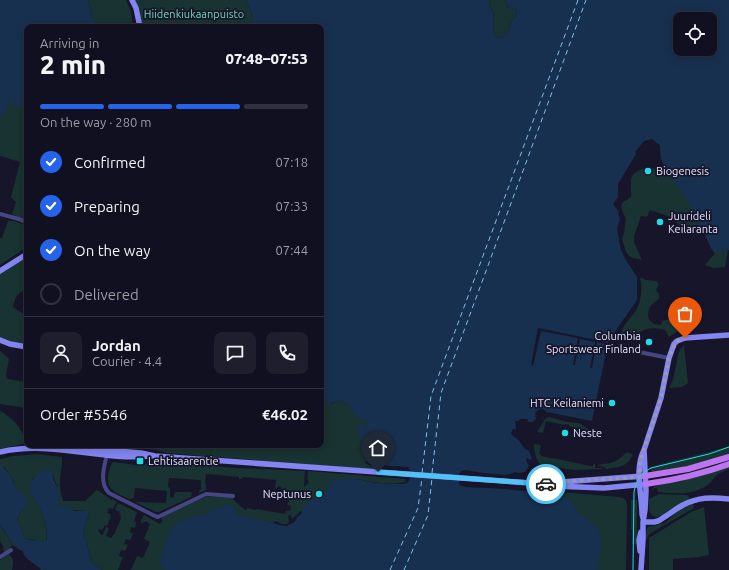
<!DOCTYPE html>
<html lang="en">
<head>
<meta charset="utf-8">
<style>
	:root { --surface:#111020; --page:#1e1e2d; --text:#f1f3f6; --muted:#9c9da5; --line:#30303e; --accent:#2563eb }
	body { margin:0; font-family:Ubuntu,sans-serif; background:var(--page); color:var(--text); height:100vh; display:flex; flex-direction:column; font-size:15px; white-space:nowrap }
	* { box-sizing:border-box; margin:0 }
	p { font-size:13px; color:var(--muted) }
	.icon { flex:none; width:22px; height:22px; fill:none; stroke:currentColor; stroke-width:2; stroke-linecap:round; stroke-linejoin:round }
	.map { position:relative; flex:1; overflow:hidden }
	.details { position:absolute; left:24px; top:24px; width:300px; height:424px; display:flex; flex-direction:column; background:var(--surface); border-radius:8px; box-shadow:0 2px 10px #0003,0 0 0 1px var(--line) }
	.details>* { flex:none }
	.buttons { position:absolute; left:673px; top:12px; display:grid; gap:8px }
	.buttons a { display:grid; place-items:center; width:44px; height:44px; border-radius:8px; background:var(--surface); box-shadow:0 2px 10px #0003,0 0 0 1px var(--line); font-size:20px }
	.pin { position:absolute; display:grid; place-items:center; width:34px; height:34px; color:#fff; margin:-41px -17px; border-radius:50% 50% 50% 0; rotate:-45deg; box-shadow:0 0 4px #0007 }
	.pin .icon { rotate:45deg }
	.courier { position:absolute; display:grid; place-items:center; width:40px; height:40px; margin:-20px; border:3px solid #4fc3f7; border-radius:50%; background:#fff; color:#222; box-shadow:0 1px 5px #0007 }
	.overview em { font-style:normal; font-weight:800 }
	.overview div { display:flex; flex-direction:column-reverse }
	.overview { display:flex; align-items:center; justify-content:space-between; height:68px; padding:0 16px }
	h1 { font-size:26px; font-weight:800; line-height:30px }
	.bar { display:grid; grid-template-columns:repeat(4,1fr); gap:6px 4px; align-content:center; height:48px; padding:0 16px }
	.bar i { height:5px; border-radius:3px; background:var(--line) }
	.bar .selected { background:var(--accent) }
	.bar p { grid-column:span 4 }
	.line { display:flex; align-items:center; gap:10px; padding:0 16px; border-top:1px solid var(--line) }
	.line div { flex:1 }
	.round { display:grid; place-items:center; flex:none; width:42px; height:42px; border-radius:8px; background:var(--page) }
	ol { padding:0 16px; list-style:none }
	li { display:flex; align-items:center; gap:12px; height:44px }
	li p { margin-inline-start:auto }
	li .icon { padding:4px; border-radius:50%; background:var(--accent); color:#fff; stroke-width:4 }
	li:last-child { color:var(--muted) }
	li i { width:22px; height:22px; border:2px solid var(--line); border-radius:50% }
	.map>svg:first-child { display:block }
	.green { fill:#183331 }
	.water { fill:#18304f; fill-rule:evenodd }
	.pier { fill:#17152a }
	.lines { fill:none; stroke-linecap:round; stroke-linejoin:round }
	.ferry { stroke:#7bbff0; stroke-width:1; stroke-dasharray:5 4; stroke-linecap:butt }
	.street { stroke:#454683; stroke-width:4 }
	.secondary { stroke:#8385f1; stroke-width:5.5 }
	.primary { stroke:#bb75ef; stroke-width:6 }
	.tram { stroke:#23dbe5; stroke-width:1 }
	.done { stroke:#9c9ab2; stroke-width:4; stroke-dasharray:0 7.2 }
	.route { stroke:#4fc3f7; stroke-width:5 }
	.poi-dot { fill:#23dbe5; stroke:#17152a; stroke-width:1.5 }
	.labels { text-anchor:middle; stroke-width:3.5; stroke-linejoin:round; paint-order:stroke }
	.park-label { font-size:11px; fill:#74d5b8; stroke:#17152a }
	.poi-label { font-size:11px; fill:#e3e1fc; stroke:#17152a; text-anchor:start }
</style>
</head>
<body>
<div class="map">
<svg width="729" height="570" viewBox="0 0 729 570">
	<rect width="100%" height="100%" fill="#17152a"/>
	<path class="green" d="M88 0H126L131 12 133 27H99L93 19Z
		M135 0H246L253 17V27H142L139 9Z
		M489 0H506L508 7 517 10 516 15 510 25 509 30 506 34 500 38 495 36C492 28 495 20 493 13 491 8 489 5 489 0Z
		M27 95V221L12 214 16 202 11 197 20 162 0 156V109L8 99Z
		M655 136 728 250 725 267 713 268 705 265 715 253 711 248 703 230 700 233C694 233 690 226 684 223L680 226 671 217 650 210 647 217 641 216 634 236V242L642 260 633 258 630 257 626 252 622 239 624 233 626 218C624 215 620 208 622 204 623 201 629 199 631 197 632 184 626 174 643 169 646 168 649 167 652 168 658 169 660 172 667 172L661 158 660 145 652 139Z
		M8 221H15L27 226V247L0 265V238H2Z
		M27 256V291L25 290C17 293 15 298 13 307L27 316V345L6 340 0 338V274Z
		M640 278H642L646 280 656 281 659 284 656 290 659 294V298C657 302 652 303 650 307 645 317 650 325 661 325L662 321 670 319 671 322 680 320 684 325 679 330 669 337 665 330C658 328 648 327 642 331 639 333 636 337 633 340L620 337C622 326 628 321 635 312 641 303 643 289 640 278Z
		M684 345 688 383 682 387 669 388 673 380 679 351Z
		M0 351 9 359 6 375 7 379 27 382V408L0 404Z
		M321 375 331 405 337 400H340C342 401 346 403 349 405 356 412 354 419 366 420L370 424 380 463 378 465 371 462 365 461 366 464 376 467 377 470 167 453 152 449 151 446 142 445H253L294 448 296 445H321Z
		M0 411C11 417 19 425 24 436H27V443L0 449Z
		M549 417 567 422 579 423 591 431 571 427 569 425 565 424V425L546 421 543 433 537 432 546 418Z
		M534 444 541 445 539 454H541V456L551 458 552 459V458L591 466H593V464H595V468H602L603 469 574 470 541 465C536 461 534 450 534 444Z
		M729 446V454C704 463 679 469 652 472L649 467 709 452Z
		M627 452 632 454V456C626 468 618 467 606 469L604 467 596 465C611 463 615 464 627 452Z
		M36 454 62 457C63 467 59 476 60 486 60 491 62 496 63 501H85L97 490 112 500V499L117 502 113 509 109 508 107 513 110 514 111 517 107 526 105 525 103 529H102L101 530 100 529 98 530 99 532H100V534L103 535 106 527 109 528 106 536 111 538 113 535H114L121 518 120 517 121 515 119 514 120 512 115 510 118 503 137 512 134 521 136 523 135 528 131 527 130 532 133 534 130 540 126 539 124 544 128 545 125 551 121 550 119 556 123 557 118 570H102L99 567 91 562 86 539 84 536 83 532 90 511C82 511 63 510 59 503 57 499 59 494 58 490 57 484 54 480 53 474L33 478 30 491C38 504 50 525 46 541L42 542C39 540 29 539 24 538L22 530 17 521 20 513 24 509 20 495 16 491 13 480 5 468 0 466V459L14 456Z
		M113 462 136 465 162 462 236 468 305 471 304 487 307 485 309 482 307 479 308 471 405 479 406 482C390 485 373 483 357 479L343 486 302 514 303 512 300 511 298 514 292 519 290 514 288 516 289 522 287 524H282L275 521 274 522H272L270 523 267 521 259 520 173 570H131L137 556 143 558 150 542 144 539 150 524 145 521 144 523 142 522 141 524V520L144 515 160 524 162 522V520L161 517 198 500 206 497H234L233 499 242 508H244V510H246L247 508 256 510V509L285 514 286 510 290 511 291 506 287 505 289 501 280 486 275 489 276 480 243 477 242 479H239V477L206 474 205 484H206V490L199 493 200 490H201V480L169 478 168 487 170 488V497L173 498 175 493 177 492H190L192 493 191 497 159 512H156L135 502 166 503 167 491 135 488 134 498 129 499C119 494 107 491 108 478 108 472 110 467 113 462Z
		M729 466V469C724 471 719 473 715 477 712 480 710 484 706 486 693 495 674 494 659 492L657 491 658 489 656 488H654L653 490H651L654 487 663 484 693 478 714 472Z
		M549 491 619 497C625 498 627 500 627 506L626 570H589L541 493 548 494Z
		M659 494 687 495 690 498 689 499 672 509C667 514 653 522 650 512 648 508 649 503 649 499Z
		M631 500H637V544H632V529H631Z
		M693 503 694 508 649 534 647 539H645L646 531 648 527 665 523 679 510Z
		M704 507 709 555 700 557 673 559V570H649V538L691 512Z
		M0 525 13 545 4 553 3 546 0 541Z
		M9 554C14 558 14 563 12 570H0V560Z"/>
	<path class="water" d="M0 0H88L93 19 99 27H27V105L15 106 12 105 8 99C7 107 8 111 0 116Z
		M246 0H489C489 5 491 8 493 13 495 20 492 28 495 36L500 38 506 34 509 30 510 25 516 15 517 10 508 7 506 0H729V250L715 253 711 248 703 230 686 199 674 181 667 173 661 158 660 145 652 139 644 141 635 152 636 154 618 184V197L613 204 619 212 618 213 620 219 618 226 617 227 619 241 621 250 626 260 637 277V300L616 330 612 341 611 342H608L592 421 547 412 546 413V411L543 409 538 410 535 413 536 419 534 420 533 422H529L527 419H520L519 421H515L516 429H513L511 433 512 435C513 437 516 437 517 439 522 443 522 448 529 451L532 459 531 460 526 458 527 463 529 466 525 472 518 473 516 472 506 475 483 473 466 470 461 471 459 474V485L464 487 506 489 541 493 570 499C573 505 576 510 581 514 588 521 599 527 601 538 602 549 599 560 597 570H166L160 564V562C165 548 167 528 181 521 188 516 198 517 205 514 217 509 218 505 232 506L235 508 236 515 268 521 270 523 272 522 279 525 287 526C292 522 295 524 297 517 303 514 303 509 306 504 310 499 318 496 324 496L333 479H357L374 483 404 484C411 482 410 477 411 471L408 467 378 465 365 461 362 453V443L358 433 359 423H361L365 427H368L369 424 366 420H360L355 415 349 405 340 400 339 402 337 400 330 405 321 392V27H253V17ZM680 19H710V49H680Z
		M0 465C8 470 14 481 16 490L19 491 20 495 24 493 26 497 27 502 24 509 20 513 17 520 22 530 24 538C29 539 35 542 39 539L42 542 46 541 47 539C48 522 39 505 29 491 32 478 35 474 47 469L52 471C53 474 53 478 54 481 57 487 61 493 59 500V503L62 506H67L75 511H90L83 532 84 536 86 539 91 562 92 563H94V564L99 567 102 570H41C36 563 23 559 23 551L20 550 13 545 0 524Z"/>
	<path class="pier" d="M538 328 606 342 608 343 605 344 597 342 592 368H590L595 342 580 339 575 365H573L578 338 541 331 533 366 531 365Z"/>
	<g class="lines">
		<path class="ferry" d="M422 473 431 396 578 0
			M432 473 441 393 586 0
			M390 570 418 508 422 478
			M404 570 428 515 432 478"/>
		<path class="street" d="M0 214 19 219 27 223
			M619 348 669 358
			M107 454C104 467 99 483 109 493L155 516 158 517 206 494 233 496
			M0 557 11 550"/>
		<path class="secondary" d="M132 0 136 8 140 27
			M0 271 27 254
			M0 340 10 344 27 347
			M63 449 80 448 141 453 155 456 544 484 554 486 604 488 646 484
			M0 452C51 440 100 461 151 456
			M548 483 643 476
			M643 518 642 514C642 493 634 470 644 450L661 398 669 358 674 344 677 341 685 338 729 335
			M643 522H654L658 521C667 516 674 510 683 505 698 497 712 497 729 499
			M640 551 639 540 641 532
			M641 570 643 540V522L645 510 646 491 644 450"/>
		<path class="primary" d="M645 476 688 469 729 457
			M646 484C674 480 702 474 729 464"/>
		<path class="tram" d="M633 570 634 492C636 481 641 473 651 468L709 454 729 447"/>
	</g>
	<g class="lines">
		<path class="done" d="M546 484 555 482 640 477V461L661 398 669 358 673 348 677 341 685 338"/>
		<path class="route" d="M378 472 546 484"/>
	</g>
	<g class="poi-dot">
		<circle cx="648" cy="171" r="4"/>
		<circle cx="660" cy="222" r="4"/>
		<circle cx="649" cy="342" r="4"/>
		<circle cx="612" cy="403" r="4"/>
		<circle cx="565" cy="433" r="4"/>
		<rect x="136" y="457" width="8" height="8" rx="2"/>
		<circle cx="319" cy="494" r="4"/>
	</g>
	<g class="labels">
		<g class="park-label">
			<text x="194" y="18">Hiidenkiukaanpuisto</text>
		</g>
		<g class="poi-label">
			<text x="656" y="175">Biogenesis</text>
			<text x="668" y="220">Juurideli<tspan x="668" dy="13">Keilaranta</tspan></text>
			<text x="641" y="340" text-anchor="end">Columbia<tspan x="641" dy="13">Sportswear Finland</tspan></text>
			<text x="604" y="407" text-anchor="end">HTC Keilaniemi</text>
			<text x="573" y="437">Neste</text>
			<text x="148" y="465">Lehtisaarentie</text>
			<text x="311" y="498" text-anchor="end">Neptunus</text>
		</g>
	</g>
</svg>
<div class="buttons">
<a><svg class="icon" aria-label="locate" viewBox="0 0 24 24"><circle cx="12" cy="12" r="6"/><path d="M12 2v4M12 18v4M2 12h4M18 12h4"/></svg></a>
</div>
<div class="pin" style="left:685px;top:338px;background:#ea580c"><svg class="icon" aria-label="bag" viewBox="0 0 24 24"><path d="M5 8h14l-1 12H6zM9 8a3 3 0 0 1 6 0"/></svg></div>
<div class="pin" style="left:378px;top:472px;background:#1f2937"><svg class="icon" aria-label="home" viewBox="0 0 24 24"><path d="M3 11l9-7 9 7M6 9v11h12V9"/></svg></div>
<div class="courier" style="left:546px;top:484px"><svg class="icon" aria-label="car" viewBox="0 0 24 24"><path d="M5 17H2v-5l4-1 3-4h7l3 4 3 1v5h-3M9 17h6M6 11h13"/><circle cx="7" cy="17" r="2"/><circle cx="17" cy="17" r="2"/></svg></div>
<section class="details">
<div class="overview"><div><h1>2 min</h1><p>Arriving in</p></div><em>07:48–07:53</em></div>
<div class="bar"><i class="selected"></i><i class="selected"></i><i class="selected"></i><i></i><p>On the way · 280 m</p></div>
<ol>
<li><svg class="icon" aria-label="check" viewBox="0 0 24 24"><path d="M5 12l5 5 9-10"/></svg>Confirmed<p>07:18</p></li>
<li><svg class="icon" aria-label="check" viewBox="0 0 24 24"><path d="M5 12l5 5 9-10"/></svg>Preparing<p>07:33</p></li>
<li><svg class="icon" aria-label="check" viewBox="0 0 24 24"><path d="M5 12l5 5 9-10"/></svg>On the way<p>07:44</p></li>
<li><i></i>Delivered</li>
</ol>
<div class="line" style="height:72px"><a class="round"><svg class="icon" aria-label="person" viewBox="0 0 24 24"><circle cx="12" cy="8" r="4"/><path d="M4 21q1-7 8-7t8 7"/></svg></a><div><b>Jordan</b><p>Courier · 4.4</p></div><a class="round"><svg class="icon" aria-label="chat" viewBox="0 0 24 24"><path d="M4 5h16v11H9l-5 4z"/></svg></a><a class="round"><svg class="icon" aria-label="phone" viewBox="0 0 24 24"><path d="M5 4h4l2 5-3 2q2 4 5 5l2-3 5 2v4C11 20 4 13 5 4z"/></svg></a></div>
<div class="line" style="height:52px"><div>Order #5546</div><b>€46.02</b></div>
</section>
</div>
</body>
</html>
